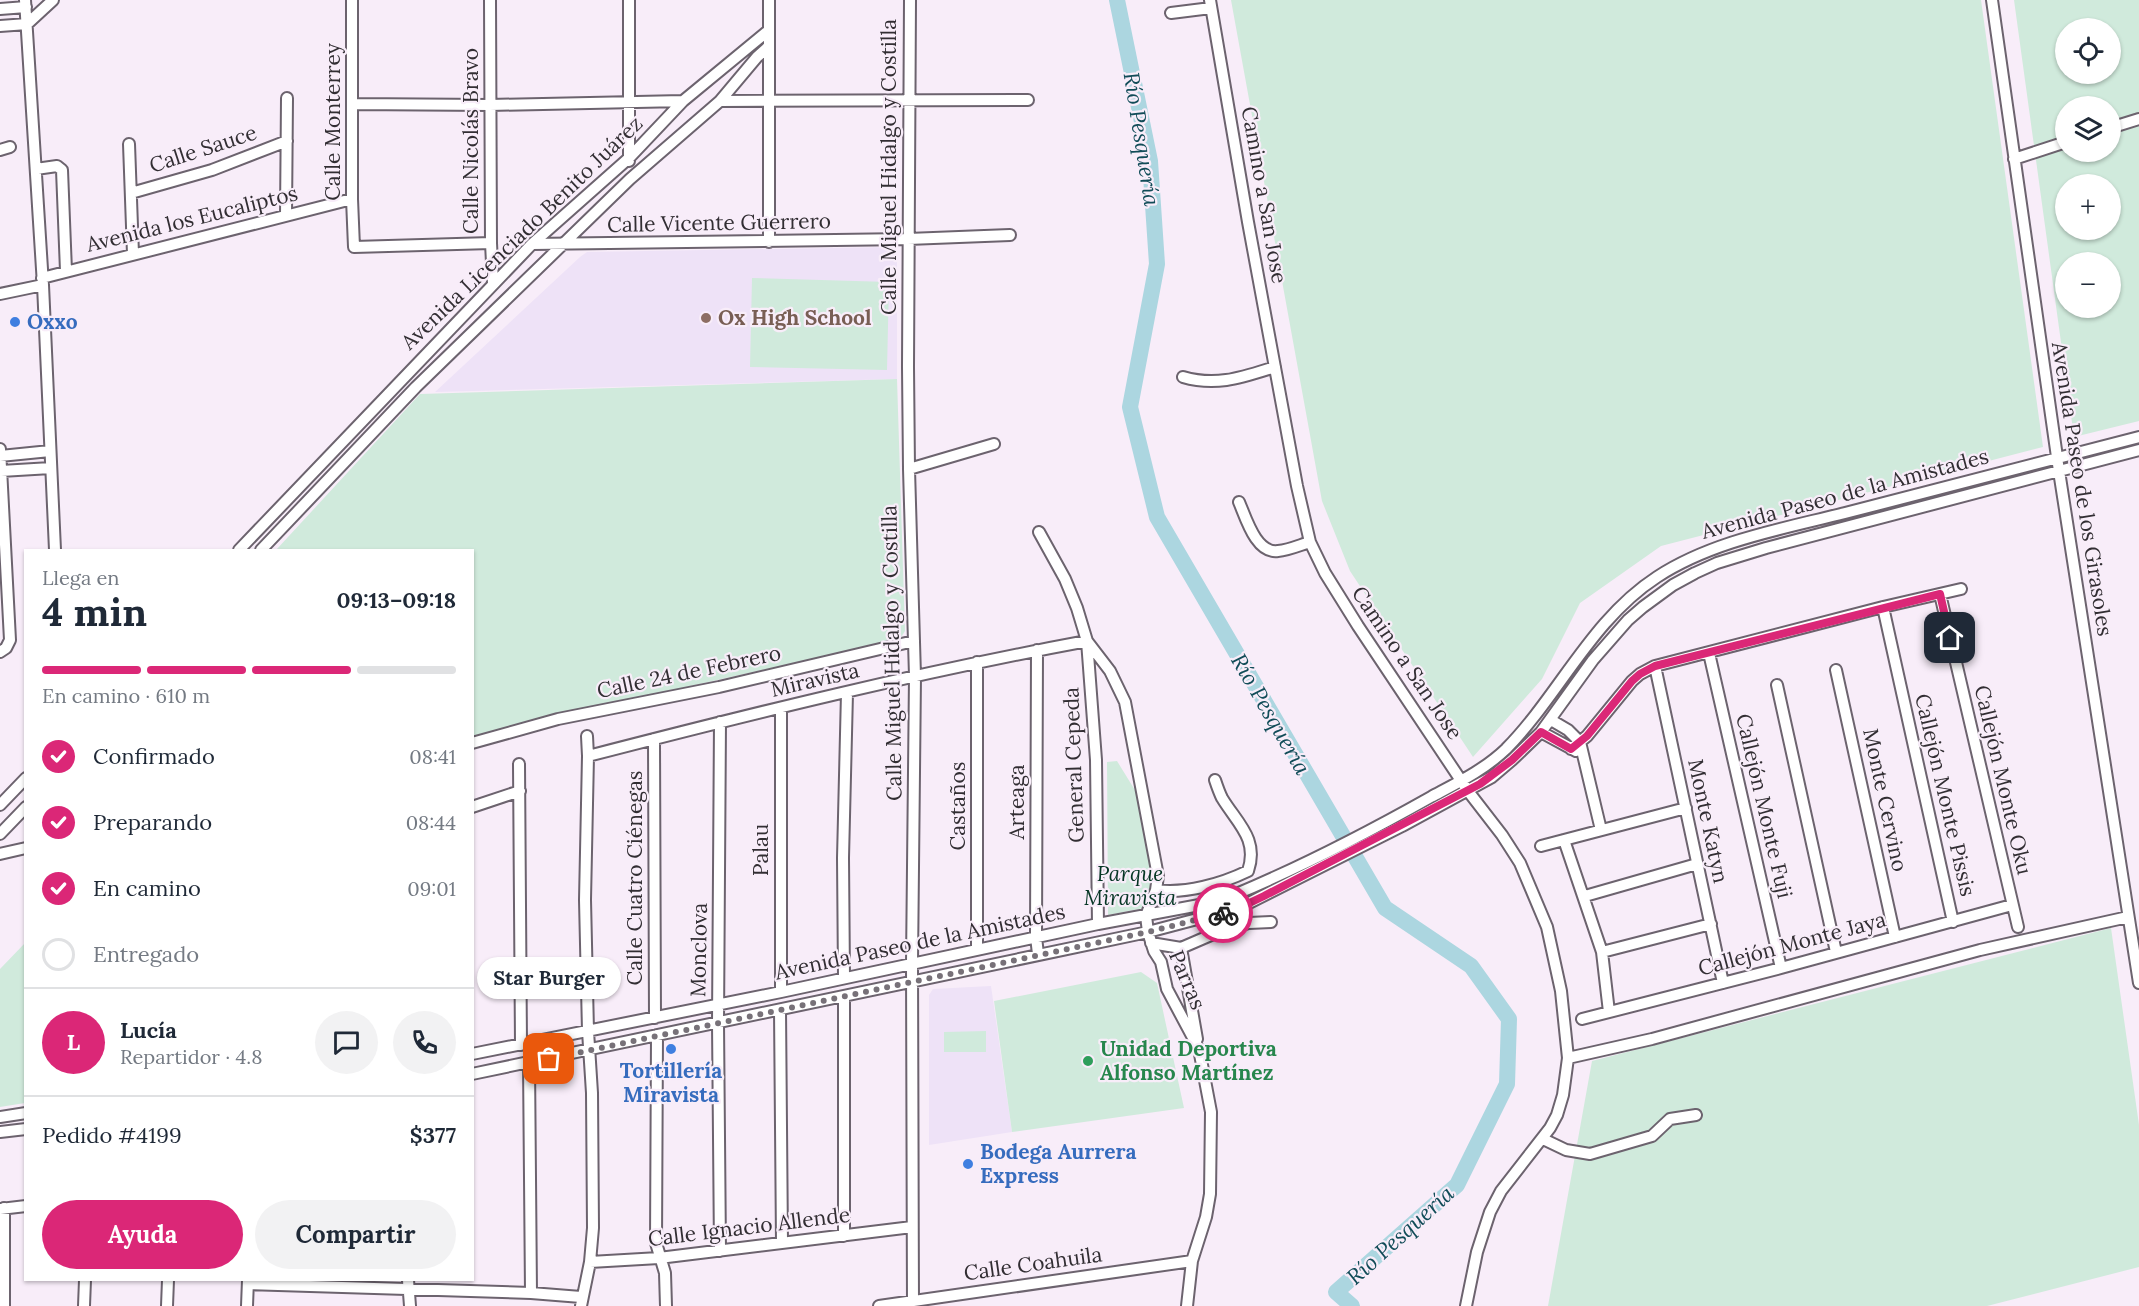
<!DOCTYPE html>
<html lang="es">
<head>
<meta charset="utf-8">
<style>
	:root { --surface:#fff; --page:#f2f2f3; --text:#1f2937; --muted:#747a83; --line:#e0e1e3; --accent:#db2777 }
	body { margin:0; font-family:Lora,serif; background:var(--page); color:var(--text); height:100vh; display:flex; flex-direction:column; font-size:22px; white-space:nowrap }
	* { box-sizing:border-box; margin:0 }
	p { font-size:20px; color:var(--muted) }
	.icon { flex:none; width:33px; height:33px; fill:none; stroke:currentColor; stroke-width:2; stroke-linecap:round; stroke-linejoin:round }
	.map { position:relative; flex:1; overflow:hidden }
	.side { position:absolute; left:24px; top:549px; width:450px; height:732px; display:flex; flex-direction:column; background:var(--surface); border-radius:0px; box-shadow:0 2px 4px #0004 }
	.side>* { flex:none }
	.tools { position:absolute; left:2055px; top:18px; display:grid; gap:12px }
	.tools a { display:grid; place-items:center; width:66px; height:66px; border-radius:50%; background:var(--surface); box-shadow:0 2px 4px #0004; font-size:30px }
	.pin { position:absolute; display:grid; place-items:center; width:51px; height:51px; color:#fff; margin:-26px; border-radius:12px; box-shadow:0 3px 9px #0006 }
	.courier { position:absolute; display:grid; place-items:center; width:60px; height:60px; margin:-30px; border:4px solid #db2777; border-radius:50%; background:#fff; color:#222; box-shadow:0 2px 8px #0007 }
	.bubble { position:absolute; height:42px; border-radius:21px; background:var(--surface); box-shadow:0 2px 4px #0004; font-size:20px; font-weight:800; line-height:42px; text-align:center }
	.headline em { font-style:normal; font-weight:800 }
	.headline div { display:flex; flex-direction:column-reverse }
	.headline { display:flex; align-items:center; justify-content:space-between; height:102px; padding:0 18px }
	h1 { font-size:39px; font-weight:800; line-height:45px }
	.bar { display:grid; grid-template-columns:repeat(4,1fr); gap:9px 6px; align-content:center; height:72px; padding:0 18px }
	.bar i { height:8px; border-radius:4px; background:var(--line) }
	.bar .active { background:var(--accent) }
	.bar p { grid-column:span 4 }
	.line { display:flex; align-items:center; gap:15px; padding:0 18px; border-top:2px solid var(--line) }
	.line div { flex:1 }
	.round { display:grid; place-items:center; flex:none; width:63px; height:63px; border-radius:32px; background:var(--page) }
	ol { padding:0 18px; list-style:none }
	li { display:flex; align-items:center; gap:18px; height:66px }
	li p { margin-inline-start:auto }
	li .icon { padding:6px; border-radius:50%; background:var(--accent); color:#fff; stroke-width:4 }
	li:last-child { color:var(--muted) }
	li i { width:33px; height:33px; border:3px solid var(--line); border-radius:50% }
	.button { display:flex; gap:12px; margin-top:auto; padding:12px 18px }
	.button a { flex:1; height:69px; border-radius:36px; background:var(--accent); color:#fff; font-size:24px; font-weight:800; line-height:69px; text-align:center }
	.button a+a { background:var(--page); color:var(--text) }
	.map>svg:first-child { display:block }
	.education { fill:#eee2f7 }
	.green { fill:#d0eadc; fill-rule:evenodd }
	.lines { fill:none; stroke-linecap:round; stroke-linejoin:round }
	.river { stroke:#acd6e0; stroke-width:16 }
	.minor-casing { stroke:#6c636e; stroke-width:14 }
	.minor { stroke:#fff; stroke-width:10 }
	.done { stroke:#777178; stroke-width:6; stroke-dasharray:0 10.8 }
	.route { stroke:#db2777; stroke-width:8 }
	.education-dot { fill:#8d6e63; stroke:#f8edf9; stroke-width:2 }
	.shop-dot { fill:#3f7fe0; stroke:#f8edf9; stroke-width:2 }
	.leisure-dot { fill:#2e9e5b; stroke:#f8edf9; stroke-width:2 }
	.labels { text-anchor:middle; stroke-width:4.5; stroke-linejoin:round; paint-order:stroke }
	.street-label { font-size:21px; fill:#322e33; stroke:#f8edf9 }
	.education-label { font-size:21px; font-weight:bold; fill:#785e54; stroke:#f8edf9; text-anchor:start }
	.shop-label { font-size:21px; font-weight:bold; fill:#366cbe; stroke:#f8edf9; text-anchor:start }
	.park-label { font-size:21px; font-style:italic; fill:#053624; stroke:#f8edf9 }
	.leisure-label { font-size:21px; font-weight:bold; fill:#27864d; stroke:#f8edf9; text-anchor:start }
	.water-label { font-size:22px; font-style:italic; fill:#114c58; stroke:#f8edf9 }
</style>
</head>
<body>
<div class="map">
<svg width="2139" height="1306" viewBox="0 0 2139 1306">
	<rect width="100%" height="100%" fill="#f8edf9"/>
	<path class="education" d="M892 247 897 250V379L435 392 580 257 587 252Z
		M991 986 1012 1132 929 1145V995L933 989Z"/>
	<path class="green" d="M1231 0H1981L2043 447 1661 546 1580 603 1542 679 1473 757 1350 571 1322 501Z
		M2014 0H2139V421L2074 437ZM2066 28H2110V74H2066ZM2066 106H2110V152H2066ZM2066 184H2110V230H2066ZM2066 262H2110V308H2066Z
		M752 278 889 282 887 370 750 367Z
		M897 379 905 631 900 639 566 714 473 739 472 550H276L420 394Z
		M1117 761 1138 795 1148 842 1154 906 1108 915 1107 762Z
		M2111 928 2139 1125V1267L1987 1306H1548L1592 1061Z
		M25 943V1103L0 1107V969Z
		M1141 972 1157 983 1184 1108 1012 1132 994 1001Z
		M986 1031V1052H944V1032Z"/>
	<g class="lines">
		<path class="river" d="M1117 0 1150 161 1157 264 1130 407 1157 517 1385 908 1471 966 1509 1019 1507 1084 1457 1185 1336 1292 1352 1306"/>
		<g class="minor-casing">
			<path id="minor" d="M25 0 43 285 55 550
				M352 0V199L354 247 491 243
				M490 0 491 243 493 283
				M629 0V161
				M910 0 908 367 909 469 915 676 912 963 913 1306
				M1210 0 1248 222 1297 486 1310 542 1325 573 1358 626 1468 791 1502 835 1520 863 1547 927 1561 991 1568 1058 1563 1095 1557 1115 1550 1128 1501 1191 1490 1212 1477 1252 1466 1306
				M1992 0 2059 471 2139 983
				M0 9 26 7
				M1171 13 1211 8
				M27 24 53 0
				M0 26 27 24
				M720 101 1028 100
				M352 104 490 105 683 101
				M2110 128 2139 119
				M129 144 133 254
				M0 150 10 147
				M2014 159 2066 142
				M36 169 57 166 62 170 66 271
				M131 193 212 170 287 141
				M286 215 287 98
				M769 242V0
				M532 244 908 239 1010 235
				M42 278 352 199
				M0 294 43 285
				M1183 377C1217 387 1243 377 1275 367
				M0 449 10 640 6 648 0 652
				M0 456 50 451
				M909 469 994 444
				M1 471 51 468
				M1239 502C1246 518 1256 554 1278 551 1289 550 1300 545 1310 542
				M1039 532 1065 579 1077 608 1087 641 1110 671 1125 702 1158 876 1156 890 1146 916 1148 932 1154 951 1161 962 1167 989 1199 1049 1211 1112 1210 1194 1206 1217 1192 1261 1187 1306
				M239 550 532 244 629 158 683 101 768 31
				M261 550 416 387 630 179 720 101 757 57 768 47
				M1940 594 2018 927
				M1883 607 1953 922
				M1037 650 1036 937 1038 954
				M1709 653 1781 968
				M1655 666 1723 983
				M1836 670 1895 937
				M1777 685 1836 952
				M1551 720 1568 730 1580 742 1601 830
				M1541 732 1576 751
				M654 739 655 1018
				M472 743 558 719 719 687 914 641
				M1571 749 1587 736 1632 681 1640 674 1655 666 1883 607 1961 589
				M588 756C754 713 920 672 1087 641L1096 760 1098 924
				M519 764 521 1045
				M0 805 26 778
				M472 807 520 791
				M0 834 26 807
				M1564 840 1602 952 1609 1012
				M1541 846 1686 808
				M0 854 26 848
				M1156 890C1186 894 1221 884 1248 871 1259 839 1237 823 1222 798 1219 792 1217 786 1215 780
				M1585 896 1697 864
				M1151 943 1181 948 1225 929 1249 923 1271 922
				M1181 948 1197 1039
				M977 950V662
				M1602 952 1711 924
				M844 978 843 858 847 693
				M781 992V708
				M844 997V1236
				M780 1010 782 1242
				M1582 1019 1781 968 2012 905
				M657 1035 656 1243 665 1273 666 1306
				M472 1054 781 992 1098 924 1210 903 1234 895C1301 867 1367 833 1431 797 1457 783 1484 770 1506 749 1560 694 1591 620 1657 577 1712 541 1782 529 1845 513 1943 487 2041 462 2139 437
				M1568 1058 1652 1039 1980 950 2128 917
				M529 1063 531 1293
				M472 1074 1148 932 1239 908 1402 826 1492 777 1512 760 1541 732 1593 660 1628 620 1643 607 1673 585 1695 573 1717 563 1766 548 2139 450
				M0 1117 26 1113
				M0 1132 26 1129
				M1543 1139 1566 1150 1590 1154 1652 1136 1670 1119 1696 1115
				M0 1209 26 1206
				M720 1251 718 1023 720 722
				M590 1262 659 1258 912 1227
				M408 1280 410 1306
				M248 1284 531 1293 581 1297
				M4 1306V1208
				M84 1306 85 1280
				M167 1306 168 1280
				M247 1306 248 1280
				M581 1306 590 1262 593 1228 592 1093 588 1031 585 900 588 756 587 736
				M879 1306 1192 1261"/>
		</g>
		<use href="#minor" class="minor"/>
	</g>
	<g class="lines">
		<path class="done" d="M549 1059 1148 932 1223 913"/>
		<path class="route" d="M1223 913 1239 908 1264 896 1480 784 1512 760 1541 732 1571 749 1587 736 1632 681 1640 674 1655 666 1940 594 1950 638"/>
	</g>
	<circle class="education-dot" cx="706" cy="318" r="6"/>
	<g class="shop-dot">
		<circle cx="15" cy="322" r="6"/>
		<circle cx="671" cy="1049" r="6"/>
		<circle cx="968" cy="1164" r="6"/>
	</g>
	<circle class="leisure-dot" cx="1088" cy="1061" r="6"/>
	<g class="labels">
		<g class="street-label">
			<text transform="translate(333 122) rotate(-90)" y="7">Calle Monterrey</text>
			<text transform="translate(471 141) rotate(-90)" y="7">Calle Nicolás Bravo</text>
			<text transform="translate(203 149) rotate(-18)" y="7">Calle Sauce</text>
			<text transform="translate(889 167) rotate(-90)" y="7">Calle Miguel Hidalgo y Costilla</text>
			<text transform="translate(1264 195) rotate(80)" y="7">Camino a San Jose</text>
			<text transform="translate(192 219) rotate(-14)" y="7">Avenida los Eucaliptos</text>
			<text transform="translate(719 223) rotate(-1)" y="7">Calle Vicente Guerrero</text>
			<text transform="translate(522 233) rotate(-44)" y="7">Avenida Licenciado Benito Juárez</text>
			<text transform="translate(2082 489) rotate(81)" y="7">Avenida Paseo de los Girasoles</text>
			<text transform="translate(1845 494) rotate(-15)" y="7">Avenida Paseo de la Amistades</text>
			<text transform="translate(892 653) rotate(-91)" y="7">Calle Miguel Hidalgo y Costilla</text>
			<text transform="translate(1407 663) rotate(56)" y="7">Camino a San Jose</text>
			<text transform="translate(689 672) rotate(-12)" y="7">Calle 24 de Febrero</text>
			<text transform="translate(815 680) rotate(-13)" y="7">Miravista</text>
			<text transform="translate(1074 765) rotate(-92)" y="7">General Cepeda</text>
			<text transform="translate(2003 780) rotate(77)" y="7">Callejón Monte Oku</text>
			<text transform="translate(1945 795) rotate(77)" y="7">Callejón Monte Pissis</text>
			<text transform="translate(1885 800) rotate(78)" y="7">Monte Cervino</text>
			<text transform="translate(1017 802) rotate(-90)" y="7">Arteaga</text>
			<text transform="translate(958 806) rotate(-90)" y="7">Castaños</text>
			<text transform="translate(1764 806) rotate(77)" y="7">Callejón Monte Fuji</text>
			<text transform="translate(1708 821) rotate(78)" y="7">Monte Katyn</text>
			<text transform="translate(761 850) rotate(-90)" y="7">Palau</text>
			<text transform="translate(635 878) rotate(-90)" y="7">Calle Cuatro Ciénegas</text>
			<text transform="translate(920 942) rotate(-12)" y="7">Avenida Paseo de la Amistades</text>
			<text transform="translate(1792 944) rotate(-15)" y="7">Callejón Monte Jaya</text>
			<text transform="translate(699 950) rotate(-89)" y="7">Monclova</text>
			<text transform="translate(1187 980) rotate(67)" y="7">Parras</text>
			<text transform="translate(749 1227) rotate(-7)" y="7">Calle Ignacio Allende</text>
			<text transform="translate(1033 1264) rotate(-8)" y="7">Calle Coahuila</text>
		</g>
		<g class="education-label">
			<text x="718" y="325">Ox High School</text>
		</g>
		<g class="shop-label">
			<text x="27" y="329">Oxxo</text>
			<text x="671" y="1078" text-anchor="middle">Tortillería<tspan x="671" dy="24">Miravista</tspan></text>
			<text x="980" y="1159">Bodega Aurrera<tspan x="980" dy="24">Express</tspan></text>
		</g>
		<g class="park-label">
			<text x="1130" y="881">Parque<tspan x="1130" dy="24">Miravista</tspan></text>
		</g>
		<g class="leisure-label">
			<text x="1100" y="1056">Unidad Deportiva<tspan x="1100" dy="24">Alfonso Martínez</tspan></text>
		</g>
		<g class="water-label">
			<text transform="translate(1142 139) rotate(81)" y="8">Río Pesquería</text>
			<text transform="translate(1271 714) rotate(60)" y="8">Río Pesquería</text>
			<text transform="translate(1400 1235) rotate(-42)" y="8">Río Pesquería</text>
		</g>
	</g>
</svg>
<div class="tools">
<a><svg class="icon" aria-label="locate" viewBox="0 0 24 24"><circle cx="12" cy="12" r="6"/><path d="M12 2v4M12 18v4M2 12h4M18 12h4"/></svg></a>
<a><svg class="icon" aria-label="layers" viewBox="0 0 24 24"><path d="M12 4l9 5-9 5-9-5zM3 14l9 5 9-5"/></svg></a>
<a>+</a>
<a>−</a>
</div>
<div class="pin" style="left:549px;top:1059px;background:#ea580c"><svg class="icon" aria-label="bag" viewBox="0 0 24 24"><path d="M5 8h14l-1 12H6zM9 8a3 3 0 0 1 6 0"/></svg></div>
<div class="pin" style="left:1950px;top:638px;background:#1f2937"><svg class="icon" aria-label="home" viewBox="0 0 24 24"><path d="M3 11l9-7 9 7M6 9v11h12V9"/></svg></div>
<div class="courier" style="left:1223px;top:913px"><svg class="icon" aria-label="bike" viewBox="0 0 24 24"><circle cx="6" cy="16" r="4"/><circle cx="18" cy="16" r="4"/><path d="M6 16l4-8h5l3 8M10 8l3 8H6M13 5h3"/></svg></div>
<div class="bubble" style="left:477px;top:957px;width:144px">Star Burger</div>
<section class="side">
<div class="headline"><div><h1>4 min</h1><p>Llega en</p></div><em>09:13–09:18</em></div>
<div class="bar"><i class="active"></i><i class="active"></i><i class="active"></i><i></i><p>En camino · 610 m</p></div>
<ol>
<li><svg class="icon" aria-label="check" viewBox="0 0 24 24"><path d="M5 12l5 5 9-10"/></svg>Confirmado<p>08:41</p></li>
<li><svg class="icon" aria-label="check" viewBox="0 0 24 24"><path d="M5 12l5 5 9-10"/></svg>Preparando<p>08:44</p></li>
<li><svg class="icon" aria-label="check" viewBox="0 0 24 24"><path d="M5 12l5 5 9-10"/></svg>En camino<p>09:01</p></li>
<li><i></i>Entregado</li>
</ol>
<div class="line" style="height:108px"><b class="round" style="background:var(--accent);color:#fff">L</b><div><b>Lucía</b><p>Repartidor · 4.8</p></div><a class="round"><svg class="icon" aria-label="chat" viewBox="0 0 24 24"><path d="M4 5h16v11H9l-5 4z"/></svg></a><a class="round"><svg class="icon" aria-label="phone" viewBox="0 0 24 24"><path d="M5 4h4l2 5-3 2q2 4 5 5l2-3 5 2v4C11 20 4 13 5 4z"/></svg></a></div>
<div class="line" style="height:78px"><div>Pedido #4199</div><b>$377</b></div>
<div class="button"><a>Ayuda</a><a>Compartir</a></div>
</section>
</div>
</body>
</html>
